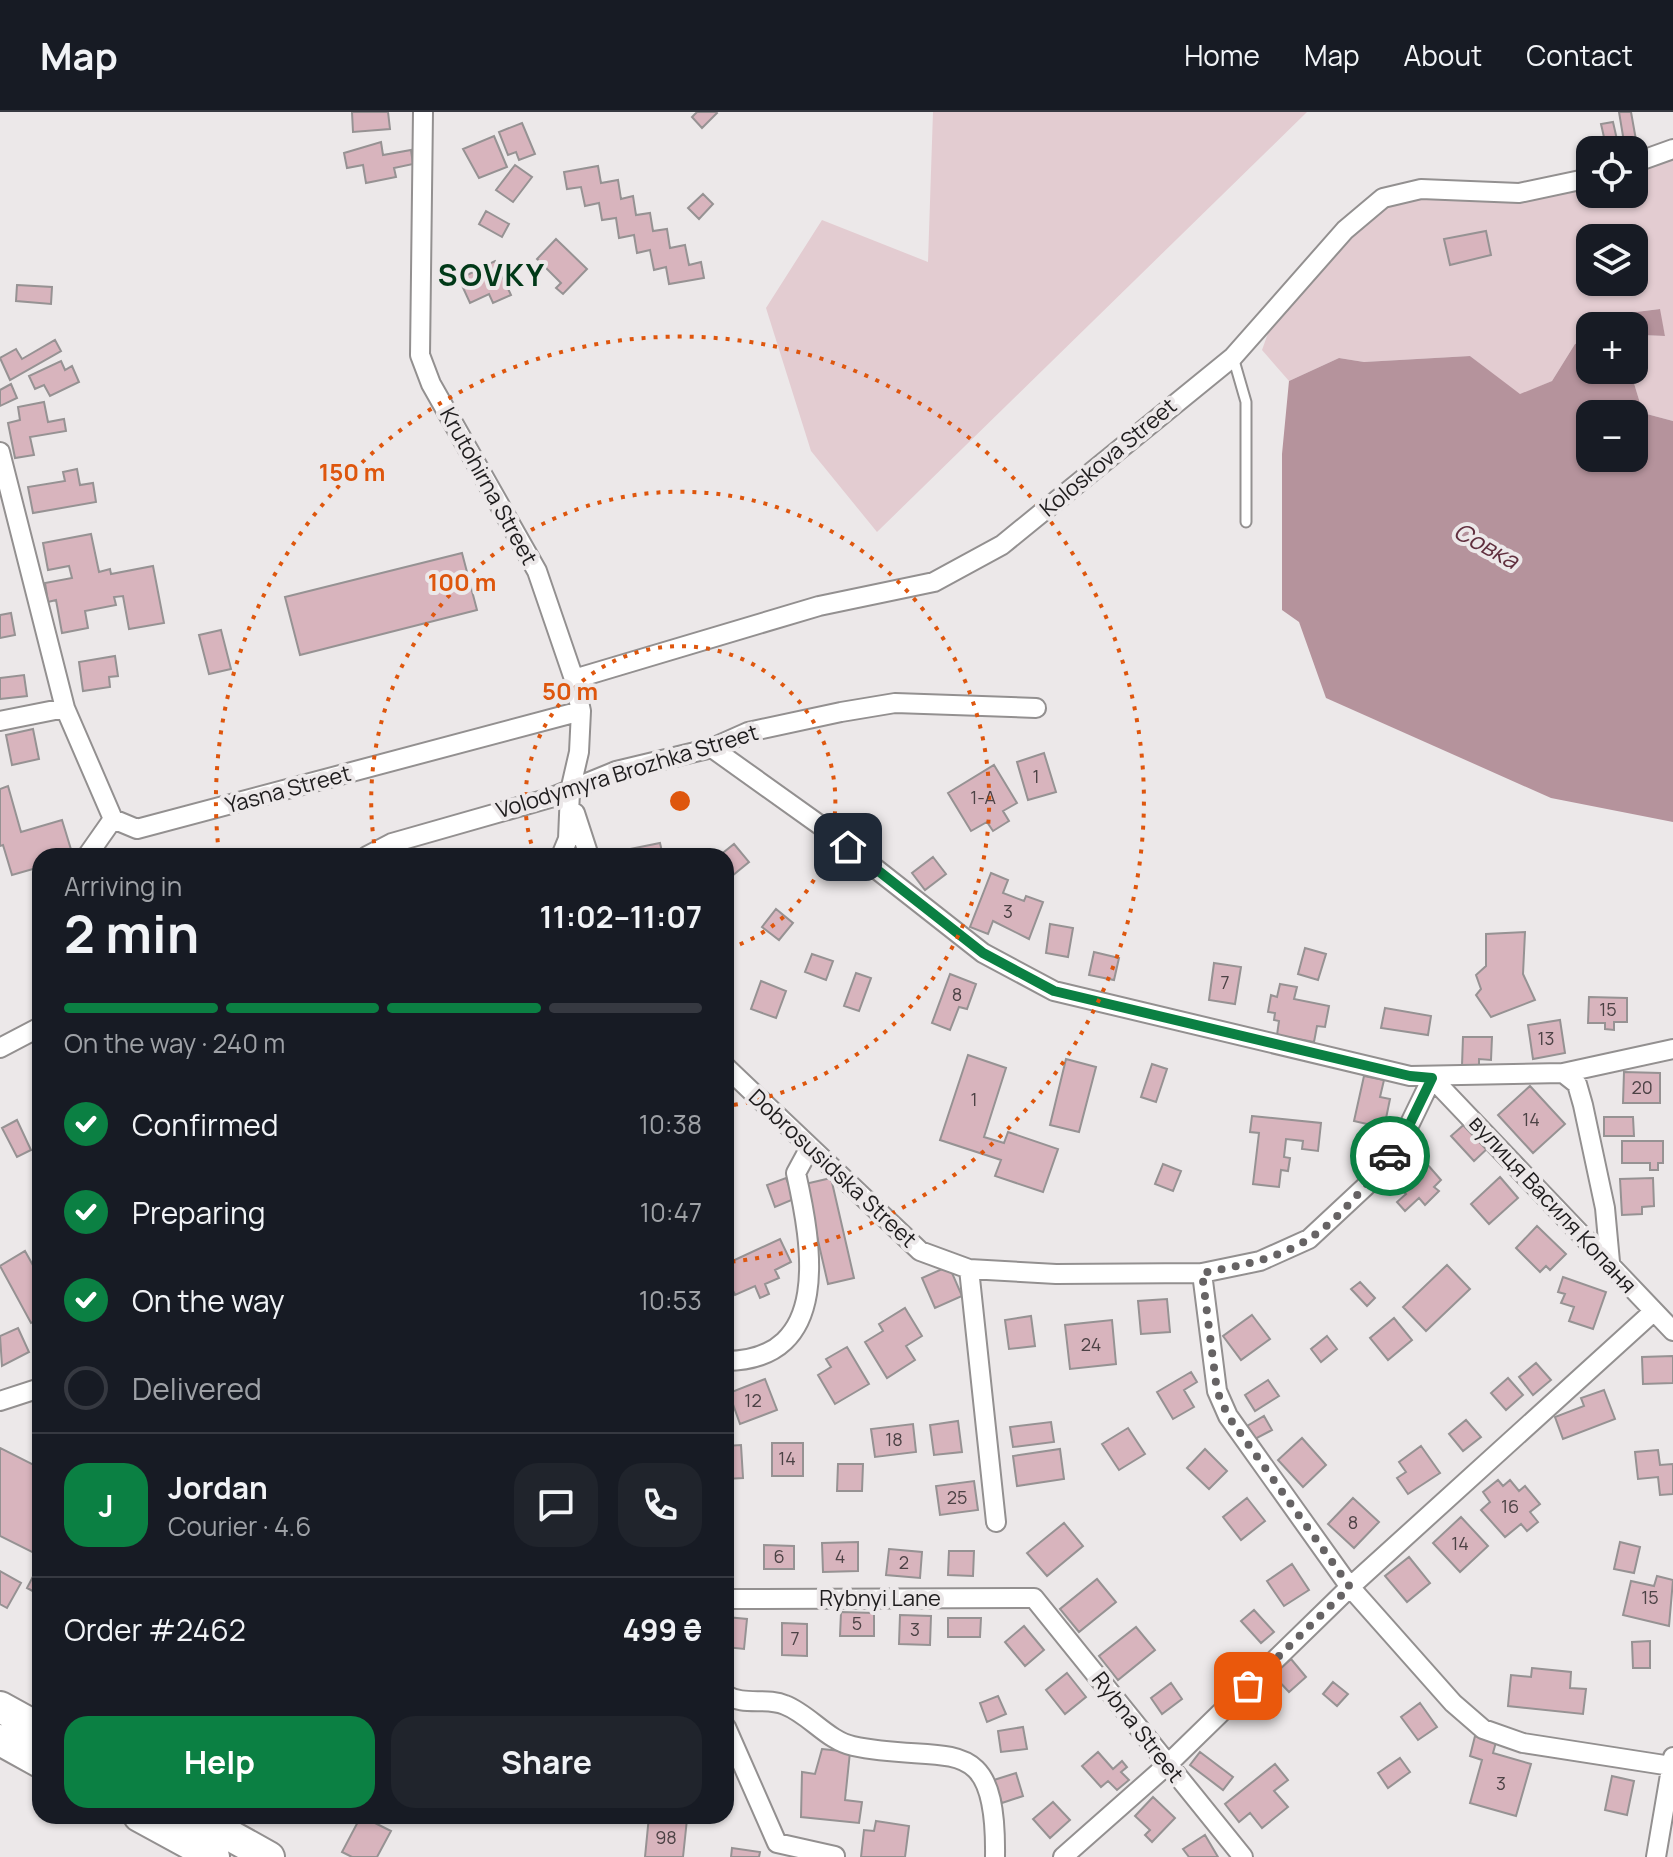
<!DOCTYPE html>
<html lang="en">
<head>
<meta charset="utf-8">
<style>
	:root { --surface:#171b24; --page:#20242c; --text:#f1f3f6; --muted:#9ea1a6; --line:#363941; --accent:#0b8043 }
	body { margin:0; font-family:Manrope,sans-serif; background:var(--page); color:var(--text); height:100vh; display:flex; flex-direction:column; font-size:30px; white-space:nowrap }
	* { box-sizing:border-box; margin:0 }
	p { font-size:26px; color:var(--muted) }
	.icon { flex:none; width:44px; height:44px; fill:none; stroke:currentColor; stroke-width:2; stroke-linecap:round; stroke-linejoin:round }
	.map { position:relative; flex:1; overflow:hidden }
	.side { position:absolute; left:32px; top:736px; width:702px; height:976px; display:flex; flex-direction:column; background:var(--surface); border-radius:24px; box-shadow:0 2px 6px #0004 }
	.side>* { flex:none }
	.tools { position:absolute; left:1576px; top:24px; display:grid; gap:16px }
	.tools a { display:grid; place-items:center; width:72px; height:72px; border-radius:16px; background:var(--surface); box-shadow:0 2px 6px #0004; font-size:40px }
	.pin { position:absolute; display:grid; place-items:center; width:68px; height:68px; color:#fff; margin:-34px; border-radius:16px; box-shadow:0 4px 12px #0006 }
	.courier { position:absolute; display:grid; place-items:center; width:80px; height:80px; margin:-40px; border:6px solid #0b8043; border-radius:50%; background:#fff; color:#222; box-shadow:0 2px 10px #0007 }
	.summary em { font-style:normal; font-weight:700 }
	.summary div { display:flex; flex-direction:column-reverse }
	.summary { display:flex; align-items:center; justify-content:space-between; height:136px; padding:0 32px }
	h1 { font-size:52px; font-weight:700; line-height:60px }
	.bar { display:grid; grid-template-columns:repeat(4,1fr); gap:12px 8px; align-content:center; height:96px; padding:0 32px }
	.bar i { height:10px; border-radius:6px; background:var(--line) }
	.bar .active { background:var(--accent) }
	.bar p { grid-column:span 4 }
	.line { display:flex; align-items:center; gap:20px; padding:0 32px; border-top:2px solid var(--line) }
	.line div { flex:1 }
	.round { display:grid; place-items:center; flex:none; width:84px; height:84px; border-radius:24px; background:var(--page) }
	ol { padding:0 32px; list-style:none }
	li { display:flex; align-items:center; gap:24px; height:88px }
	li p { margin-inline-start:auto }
	li .icon { padding:8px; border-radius:50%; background:var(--accent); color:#fff; stroke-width:4 }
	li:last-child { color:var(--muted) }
	li i { width:44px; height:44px; border:4px solid var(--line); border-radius:50% }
	.cta { display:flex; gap:16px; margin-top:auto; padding:16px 32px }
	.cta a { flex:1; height:92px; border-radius:24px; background:var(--accent); color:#fff; font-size:32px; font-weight:700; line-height:92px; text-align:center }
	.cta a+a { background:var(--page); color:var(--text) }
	header { display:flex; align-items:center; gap:48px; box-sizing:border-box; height:112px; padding:0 40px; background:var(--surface); border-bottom:2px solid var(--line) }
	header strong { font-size:38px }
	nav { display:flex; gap:44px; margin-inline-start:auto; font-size:28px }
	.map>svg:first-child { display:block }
	.green { fill:#e3ccd1; fill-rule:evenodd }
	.water { fill:#b5939c; fill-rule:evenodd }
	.building { fill:#d8b4bd; stroke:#969293; stroke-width:2 }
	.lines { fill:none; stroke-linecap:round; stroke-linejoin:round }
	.lane-casing { stroke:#939090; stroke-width:13 }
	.street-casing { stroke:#939090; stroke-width:22 }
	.primary-casing { stroke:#939090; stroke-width:34 }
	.lane { stroke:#fff; stroke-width:9 }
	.street { stroke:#fff; stroke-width:18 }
	.primary { stroke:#fff; stroke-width:30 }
	.done { stroke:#666364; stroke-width:8; stroke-dasharray:0 14.4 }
	.route { stroke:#0b8043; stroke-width:10 }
	.ring { fill:none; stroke:#de560d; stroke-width:4; stroke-dasharray:4 8 }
	.labels { text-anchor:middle; stroke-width:8; stroke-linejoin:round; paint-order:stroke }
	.number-label { font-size:18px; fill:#4c4245 }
	.street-label { font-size:22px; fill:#1e1c1d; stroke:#ece8e9 }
	.water-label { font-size:24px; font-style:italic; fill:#61303f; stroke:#ece8e9 }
	.district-label { font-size:30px; font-weight:bold; letter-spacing:2px; fill:#013918; stroke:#ece8e9 }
	.centre { fill:#de560d; stroke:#ece8e9; stroke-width:4 }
	.ring-label { font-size:24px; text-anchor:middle; font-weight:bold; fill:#de560d; stroke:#ece8e9; stroke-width:8; stroke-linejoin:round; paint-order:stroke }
</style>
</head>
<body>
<header>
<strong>Map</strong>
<nav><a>Home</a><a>Map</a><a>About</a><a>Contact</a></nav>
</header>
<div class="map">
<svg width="1673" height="1745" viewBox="0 0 1673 1745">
	<rect width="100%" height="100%" fill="#ece8e9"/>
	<path class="green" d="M933 0H1307L877 420 811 339 766 196 822 108 928 150Z
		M1673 37V309L1643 301 1630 258H1634V233L1641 223 1665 224 1659 197 1636 200 1621 214H1590V227L1575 232 1552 269 1520 283 1470 244 1364 250 1339 246 1289 269 1262 238 1277 196 1383 86 1519 81 1590 66V82H1634V51ZM1590 126H1634V170H1590Z"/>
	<path class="water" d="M1660 197 1665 224 1641 223 1634 233V214H1621L1636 200Z
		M1590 227V258H1630L1643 301 1673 309V710L1551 686 1326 586 1299 510 1282 498V342L1289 269 1339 246 1364 250 1470 244 1520 282 1552 269 1575 232ZM1590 302H1634V346H1590Z"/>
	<path class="building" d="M352 0H388L390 17 353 20Z
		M697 0H716L717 1 702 16 692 5Z
		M1619 0H1631L1636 28 1624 30Z
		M1613 10 1618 32 1606 34 1601 12Z
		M522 11 535 42 519 48 516 40 508 43 499 20Z
		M494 24 507 55 479 66 463 37Z
		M381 30 383 43 411 38 413 52 394 56 396 65 366 71 363 53 347 56 344 41Z
		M515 53 532 65 513 90 496 78Z
		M598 54 601 71 618 68 621 87 633 84 636 103 650 101 653 119 667 117 670 136 685 133 689 153 701 150 704 166 669 172 666 155 654 158 650 138 637 141 634 123 619 126 616 106 602 108 599 91 585 94 581 75 567 77 564 60Z
		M703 82 713 92 699 107 688 96Z
		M486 99 509 112 502 125 479 112Z
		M1486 119 1491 143 1450 153 1444 127Z
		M556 127 587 157 563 182 556 176 561 171 537 147Z
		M495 149 511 183 493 191 489 182 470 191 459 167Z
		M17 173 52 175 51 192 16 189Z
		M55 228 61 239 10 268 0 246 16 237 22 247Z
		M61 249 65 258 72 254 79 270 50 284 44 273 35 277 29 264Z
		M11 272 17 286 0 294V278Z
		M44 290 48 310 64 307 66 319 30 325 34 343 15 346 8 311 20 308 18 295Z
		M77 357 80 373 93 371 96 390 33 401 28 375 65 369 63 360Z
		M91 422 99 460 110 457 111 462 153 454 164 511 129 517 123 484 114 485 116 493 85 499 88 516 62 521 56 488 48 490 45 471 72 466 69 454 48 458 43 431Z
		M462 441 477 498 300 543 285 485Z
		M11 501 15 523 0 526V503Z
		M221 518 231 557 209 562 199 523Z
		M115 544 118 564 109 565 110 575 83 579 79 550Z
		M24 563 27 584 0 587V566Z
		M33 617 39 647 12 653 6 623Z
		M1044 641 1056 680 1028 688 1017 650Z
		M994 653 1017 691 1003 699 1009 709 993 719 987 710 971 719 948 681Z
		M8 674 21 720 62 708 73 744H40V755L12 763 3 733 0 734V677Z
		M660 731 663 744H632L630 737Z
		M734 732 749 750 726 769V744H719Z
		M933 745 946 762 925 778 912 761Z
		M991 761 1008 768 1003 781 1024 789 1026 784 1043 790 1029 827 993 809 988 822 970 815Z
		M776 797 793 811 779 828 762 815Z
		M1050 812 1073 816 1068 845 1046 841Z
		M1525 820 1523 862 1535 888 1491 905 1476 883 1481 877 1476 863 1486 854V822Z
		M1305 836 1326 842 1318 868 1298 862Z
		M1094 840 1119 846 1114 868 1089 863Z
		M812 842 833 849 826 868 805 860Z
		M1214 851 1241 855 1235 892 1209 888Z
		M856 861 871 866 859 899 844 894Z
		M950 862 976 872 967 897 959 895 950 918 932 911Z
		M761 869 786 879 776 906 751 897Z
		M1280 872 1297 875 1294 887 1329 894 1325 915 1317 914 1314 930 1277 923 1279 909 1274 908 1275 901 1268 900 1271 883 1277 885Z
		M1589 885 1627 886V910H1614V918L1605 917V911H1588Z
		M1385 896 1431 904 1428 923 1381 916Z
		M1560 908 1565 941 1533 947 1528 913Z
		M1463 925H1492L1491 948 1479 947V955L1462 954Z
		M968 943 1006 956 984 1025 1004 1031 1008 1020 1058 1037 1043 1080 995 1064 1001 1048 940 1028Z
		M1066 947 1096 955 1079 1020 1050 1013Z
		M1152 952 1167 957 1156 990 1141 985Z
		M1624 960 1660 961V991H1623Z
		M1364 964 1384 968 1380 985 1390 987 1384 1016 1354 1009Z
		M1530 974 1565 1012 1533 1041 1498 1003Z
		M1252 1004 1321 1011 1318 1039 1302 1037 1303 1029 1286 1027 1284 1045 1290 1046 1288 1059 1281 1058 1279 1075 1253 1072 1259 1021 1250 1020Z
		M1604 1005H1633L1634 1024H1604Z
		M17 1008 31 1038 17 1045 2 1016Z
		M1467 1010 1489 1035 1474 1049 1451 1024Z
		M1622 1029H1663V1051H1658V1058H1650V1051H1622Z
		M1407 1049 1418 1060 1427 1052 1441 1068 1434 1075 1439 1079 1425 1093 1419 1086 1405 1099 1397 1090 1406 1082 1398 1075 1405 1068 1396 1059Z
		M1163 1052 1181 1059 1173 1079 1155 1072Z
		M1500 1065 1518 1086 1489 1112 1471 1092Z
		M786 1066 794 1087 775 1095 767 1073Z
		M831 1066 854 1166 828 1172 805 1072Z
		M1653 1066 1654 1094 1642 1095V1102L1622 1103 1620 1067Z
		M1537 1114 1566 1142 1550 1158 1546 1154 1540 1160 1516 1136Z
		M780 1127 791 1150 775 1158 779 1166 765 1172 769 1182 760 1186 755 1174 735 1183 726 1163V1152Z
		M25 1139 40 1166V1206L31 1211 0 1154Z
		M1447 1153 1470 1177 1426 1219 1403 1195Z
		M949 1154 962 1184 935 1196 922 1166Z
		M1563 1165 1606 1180 1593 1217 1569 1209 1574 1195 1561 1191 1565 1182 1558 1180Z
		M1360 1170 1375 1186 1367 1194 1351 1177Z
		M1167 1187 1170 1220 1141 1222 1138 1189Z
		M905 1196 922 1224 906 1234 915 1248 887 1266 865 1230 883 1219 879 1212Z
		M1252 1203 1270 1227 1241 1248 1223 1224Z
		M1031 1204 1035 1234 1009 1237 1005 1208Z
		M1394 1206 1412 1228 1388 1248 1370 1226Z
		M1112 1208 1116 1252 1070 1257 1065 1213Z
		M18 1216 29 1240 2 1254 0 1224Z
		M1327 1224 1337 1237 1321 1250 1311 1237Z
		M847 1235 869 1272 835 1292 818 1263 831 1255 826 1247Z
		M1673 1244V1271L1643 1272 1642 1245Z
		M1536 1251 1551 1268 1533 1283 1519 1265Z
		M1191 1260 1197 1270 1184 1278 1194 1295 1173 1307 1157 1280Z
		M1508 1266 1523 1283 1506 1298 1491 1281Z
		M765 1267 777 1298 740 1312 729 1281Z
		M1268 1268 1279 1284 1255 1299 1245 1283Z
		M1604 1278 1615 1307 1563 1327 1555 1305 1584 1294 1581 1286Z
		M1264 1304 1272 1318 1255 1327 1247 1314Z
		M1466 1308 1481 1325 1463 1339 1449 1322Z
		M958 1309 962 1340 934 1343 930 1313Z
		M1051 1310 1054 1330 1013 1335 1010 1315Z
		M913 1312 916 1340 875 1345 871 1317Z
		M1128 1316 1145 1342 1119 1358 1102 1332Z
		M1302 1326 1326 1353 1303 1375 1278 1348Z
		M772 1331H803V1364H772Z
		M741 1333 743 1366 726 1367V1334Z
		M1421 1334 1440 1361 1408 1382 1397 1366 1406 1360 1399 1350Z
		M0 1336 40 1356V1444L0 1424Z
		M1060 1337 1064 1367 1017 1374 1013 1344Z
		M1205 1337 1227 1359 1209 1377 1187 1356Z
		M1658 1338 1660 1353 1673 1352V1382L1660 1383 1658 1365 1638 1367 1635 1340Z
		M838 1352H863L862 1379H837Z
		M1498 1368 1503 1374 1510 1368 1519 1379 1525 1374 1540 1392 1530 1400 1538 1410 1527 1419 1521 1412 1505 1425 1481 1398 1490 1390 1483 1380Z
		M974 1369 978 1398 940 1403 936 1374Z
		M1247 1386 1265 1409 1241 1428 1223 1405Z
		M1353 1386 1379 1410 1354 1436 1328 1412Z
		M1461 1405 1488 1434 1460 1460 1433 1431Z
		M1064 1411 1083 1434 1047 1464 1027 1441Z
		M858 1430V1459L823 1460 822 1431Z
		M1620 1430 1640 1435 1634 1461 1614 1457Z
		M764 1433 794 1434V1457H764Z
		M889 1437 922 1440 920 1466 886 1463Z
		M949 1439H974L973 1464 948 1463Z
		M1409 1445 1430 1471 1407 1490 1385 1464Z
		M40 1451V1483L27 1476Z
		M1292 1452 1309 1478 1284 1494 1267 1469Z
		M0 1459 21 1471 7 1496 0 1492Z
		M1657 1464 1673 1468 1669 1514 1623 1503 1631 1469 1654 1474Z
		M1097 1467 1116 1490 1079 1520 1060 1497Z
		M1254 1498 1274 1520 1261 1531 1241 1509Z
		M841 1500 874 1501V1524H840Z
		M900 1503 931 1504 930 1533 899 1532Z
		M726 1505 747 1507 744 1537 726 1535Z
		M948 1506H981L980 1525H948Z
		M782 1511 807 1512V1544L782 1543Z
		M1024 1514 1044 1538 1025 1554 1005 1530Z
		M1136 1515 1155 1538 1118 1568 1099 1544Z
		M1650 1529V1556H1633L1632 1530Z
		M1291 1547 1306 1565 1289 1580 1273 1563Z
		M1532 1556 1571 1560 1570 1576 1586 1577 1583 1602 1508 1594 1511 1563 1531 1565Z
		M1067 1561 1086 1585 1065 1602 1046 1578Z
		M1333 1570 1348 1582 1337 1594 1323 1582Z
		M1171 1571 1182 1587 1162 1602 1151 1586Z
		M998 1584 1006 1602 987 1610 980 1591Z
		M1420 1591 1437 1615 1418 1628 1401 1605Z
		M1023 1615 1027 1637 1001 1640 998 1619Z
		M1475 1624 1496 1630 1493 1641 1531 1652 1516 1704 1470 1691 1482 1648 1470 1644Z
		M822 1637 850 1640 845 1688 862 1690 859 1711 801 1705 802 1660 815 1662Z
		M1098 1640 1113 1657 1122 1649 1127 1655 1121 1660 1129 1668 1117 1678 1108 1669 1101 1675 1082 1654Z
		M1200 1640 1233 1665 1223 1678 1190 1653Z
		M1400 1646 1410 1660 1388 1676 1378 1661Z
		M1275 1652 1288 1668 1274 1679 1288 1695 1262 1716 1250 1701 1239 1710 1225 1692Z
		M1016 1661 1023 1684 1002 1691 994 1668Z
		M1612 1664 1634 1669 1627 1703 1605 1698Z
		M1153 1685 1175 1706 1152 1730 1145 1723 1150 1718 1135 1704Z
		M1053 1690 1070 1708 1050 1726 1033 1707Z
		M361 1704 391 1719 377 1745H352L342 1740Z
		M649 1704 687 1707 683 1745H645Z
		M876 1709 909 1714 905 1745H861L864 1718 874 1719Z
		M1205 1723 1218 1745H1189L1183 1737Z
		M732 1736 760 1740 759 1745H731Z"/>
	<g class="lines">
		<g class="lane-casing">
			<path id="lane" d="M1233 245 1246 290V410"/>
		</g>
		<g class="street-casing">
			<path id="street" d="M423 0 420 243 431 272 537 459 574 567 581 599 579 640 570 679 568 727 561 744
				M1634 51 1673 37
				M0 340 65 596 113 707 137 717 581 599
				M574 567 819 494 934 470 1002 433 1233 245 1345 118 1383 86 1421 77 1519 81 1590 66
				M0 609 65 596
				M712 636 824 716 983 841 1054 879 1410 964 1563 961 1673 937
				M575 701 589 744
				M87 744 113 707
				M367 744 392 731 550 686 616 659 712 636 748 620 841 600 895 591 1036 596
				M0 936 40 915
				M726 955 920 1139 969 1157 1056 1162 1202 1161 1260 1149 1309 1127 1367 1073 1400 1032 1432 966
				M1563 961 1577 972 1583 993 1605 1096 1610 1150
				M1432 966 1673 1219
				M969 1157 996 1410
				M1202 1161 1217 1279 1228 1304 1350 1475 1453 1591 1483 1617 1523 1631 1671 1654
				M726 1249C833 1248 812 1132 796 1061L809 1037
				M0 1289 40 1276
				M726 1487 1034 1486 1243 1745
				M726 1583C743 1594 767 1585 785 1593 809 1602 828 1629 853 1634 947 1654 997 1613 995 1745
				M726 1615 777 1731 835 1744
				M1063 1745 1166 1654 1350 1475 1653 1200
				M1656 1745 1673 1645"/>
		</g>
		<g class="primary-casing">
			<path id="primary" d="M0 1595 40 1617
				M0 1628 40 1650
				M139 1704 214 1745
				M195 1704 269 1745"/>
		</g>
		<use href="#lane" class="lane"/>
		<use href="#street" class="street"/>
		<use href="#primary" class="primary"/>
	</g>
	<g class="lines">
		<path class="done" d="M1248 1574 1350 1475 1228 1304 1217 1279 1202 1161C1238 1154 1275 1148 1307 1128 1336 1111 1368 1071 1390 1044"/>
		<path class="route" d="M848 735 983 841 1054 879 1410 964 1432 966 1400 1032 1390 1044"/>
	</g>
	<g class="ring">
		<path d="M535 743A155 155 0 1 1 727 837"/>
		<path d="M376 743A309 309 0 1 1 728 994"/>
		<path d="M219 742A464 464 0 1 1 729 1150"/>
	</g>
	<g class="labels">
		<g class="number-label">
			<text x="1036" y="671">1</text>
			<text x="983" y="692">1-А</text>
			<text x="1008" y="806">3</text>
			<text x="1225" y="877">7</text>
			<text x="957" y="889">8</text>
			<text x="1608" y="904">15</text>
			<text x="1546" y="933">13</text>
			<text x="1642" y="982">20</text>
			<text x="974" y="994">1</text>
			<text x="1531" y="1014">14</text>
			<text x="1091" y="1239">24</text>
			<text x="753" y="1295">12</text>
			<text x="894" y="1334">18</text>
			<text x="787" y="1353">14</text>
			<text x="957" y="1392">25</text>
			<text x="1510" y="1401">16</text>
			<text x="1353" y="1417">8</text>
			<text x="1460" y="1438">14</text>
			<text x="779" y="1451">6</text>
			<text x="840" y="1451">4</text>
			<text x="904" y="1457">2</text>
			<text x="1650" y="1492">15</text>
			<text x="857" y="1518">5</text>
			<text x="915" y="1524">3</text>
			<text x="795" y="1533">7</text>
			<text x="1501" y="1678">3</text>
			<text x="666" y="1732">98</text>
		</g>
		<g class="street-label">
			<text transform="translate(1108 345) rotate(-40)" y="8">Koloskova Street</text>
			<text transform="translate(489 374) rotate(61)" y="8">Krutohirna Street</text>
			<text transform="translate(627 659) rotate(-17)" y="8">Volodymyra Brozhka Street</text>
			<text transform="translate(288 677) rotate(-15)" y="8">Yasna Street</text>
			<text transform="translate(833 1056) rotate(43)" y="8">Dobrosusidska Street</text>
			<text transform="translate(1553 1092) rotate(47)" y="8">вулиця Василя Копаня</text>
			<text x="880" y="1494">Rybnyi Lane</text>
			<text transform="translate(1138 1615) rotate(52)" y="8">Rybna Street</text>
		</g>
		<g class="water-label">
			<text transform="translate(1486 434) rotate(29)" y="8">Совка</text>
		</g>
		<g class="district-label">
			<text x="492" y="174">SOVKY</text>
		</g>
	</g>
	<circle cx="680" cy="689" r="12" class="centre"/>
	<g class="ring-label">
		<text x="352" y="369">150 m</text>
		<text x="462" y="479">100 m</text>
		<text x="570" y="588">50 m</text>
	</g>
</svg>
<div class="tools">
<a><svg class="icon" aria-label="locate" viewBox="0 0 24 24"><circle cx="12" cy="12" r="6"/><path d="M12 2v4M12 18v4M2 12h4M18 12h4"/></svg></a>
<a><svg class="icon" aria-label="layers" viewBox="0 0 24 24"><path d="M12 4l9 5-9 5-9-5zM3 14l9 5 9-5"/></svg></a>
<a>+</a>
<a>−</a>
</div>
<div class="pin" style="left:1248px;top:1574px;background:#ea580c"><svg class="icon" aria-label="bag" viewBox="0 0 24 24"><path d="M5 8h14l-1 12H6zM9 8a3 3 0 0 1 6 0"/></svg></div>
<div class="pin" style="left:848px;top:735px;background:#1f2937"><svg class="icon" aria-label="home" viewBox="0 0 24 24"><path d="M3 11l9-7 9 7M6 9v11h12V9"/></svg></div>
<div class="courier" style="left:1390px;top:1044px"><svg class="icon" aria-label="car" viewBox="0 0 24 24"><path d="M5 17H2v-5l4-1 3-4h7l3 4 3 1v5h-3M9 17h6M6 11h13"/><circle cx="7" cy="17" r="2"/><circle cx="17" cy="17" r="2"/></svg></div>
<section class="side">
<div class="summary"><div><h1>2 min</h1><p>Arriving in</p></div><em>11:02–11:07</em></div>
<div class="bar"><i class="active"></i><i class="active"></i><i class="active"></i><i></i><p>On the way · 240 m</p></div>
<ol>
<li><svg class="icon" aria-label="check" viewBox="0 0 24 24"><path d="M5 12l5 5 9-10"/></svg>Confirmed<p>10:38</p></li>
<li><svg class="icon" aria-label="check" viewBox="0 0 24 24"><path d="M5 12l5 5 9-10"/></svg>Preparing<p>10:47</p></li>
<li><svg class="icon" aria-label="check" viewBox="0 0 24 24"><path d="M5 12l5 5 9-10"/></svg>On the way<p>10:53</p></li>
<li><i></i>Delivered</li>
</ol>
<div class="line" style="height:144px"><b class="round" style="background:var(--accent);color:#fff">J</b><div><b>Jordan</b><p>Courier · 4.6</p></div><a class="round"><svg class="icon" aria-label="chat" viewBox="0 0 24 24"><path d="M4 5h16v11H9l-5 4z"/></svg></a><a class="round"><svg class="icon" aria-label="phone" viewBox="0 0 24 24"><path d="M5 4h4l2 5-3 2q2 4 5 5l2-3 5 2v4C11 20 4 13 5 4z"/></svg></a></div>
<div class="line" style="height:104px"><div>Order #2462</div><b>499 ₴</b></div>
<div class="cta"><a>Help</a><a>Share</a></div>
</section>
</div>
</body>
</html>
